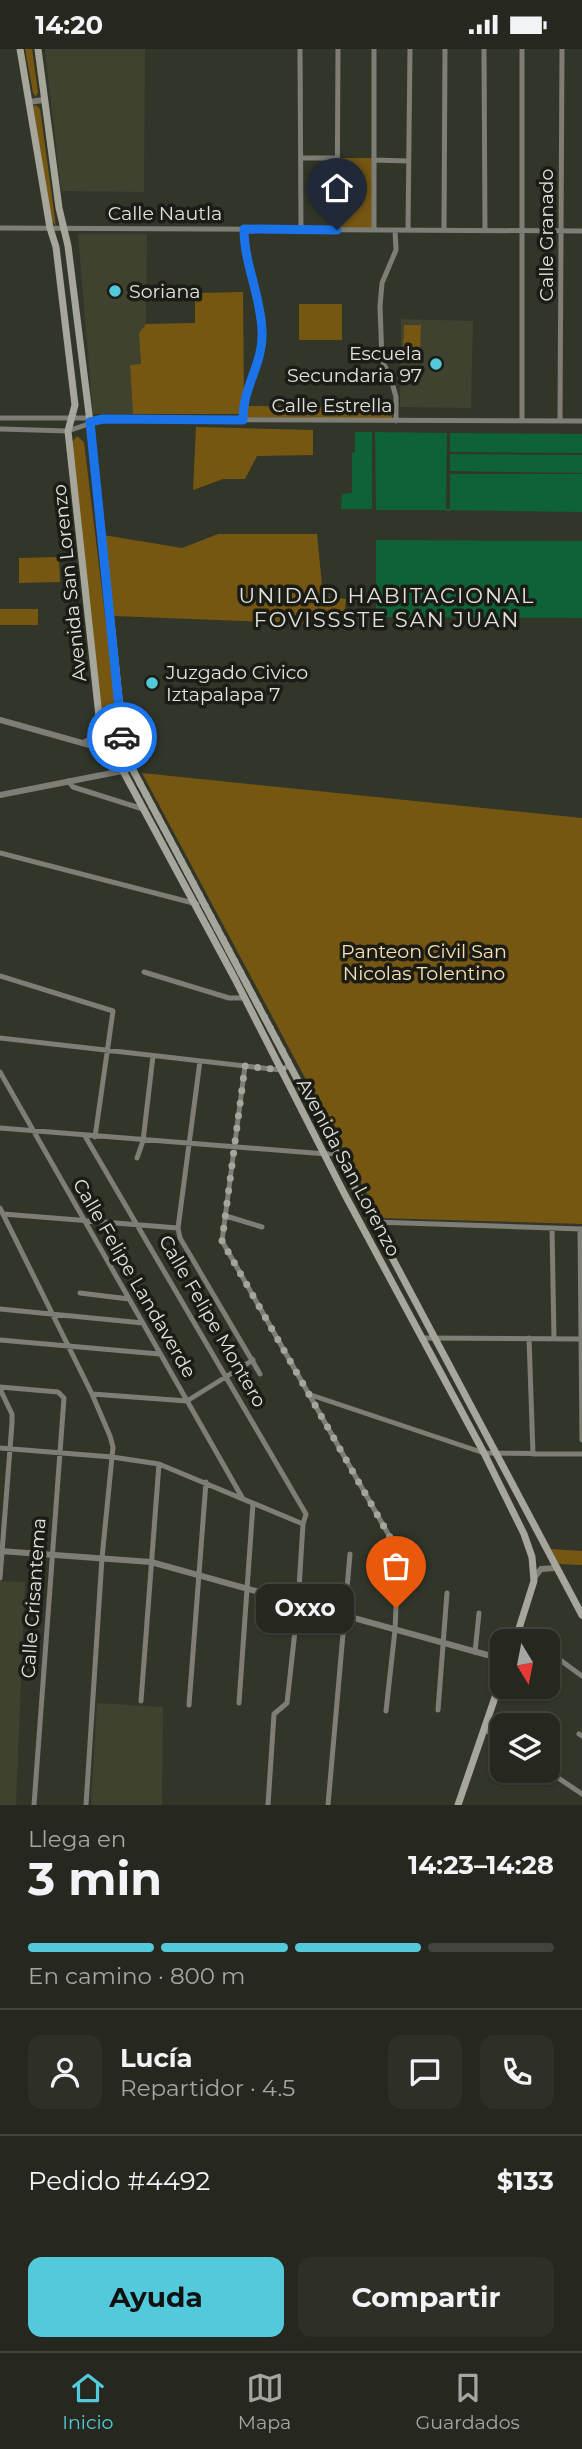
<!DOCTYPE html>
<html lang="es">
<head>
<meta charset="utf-8">
<style>
	:root { --surface:#26281f; --page:#2e3028; --text:#f1f3f6; --muted:#a4a6a4; --line:#42443d; --accent:#53cadc }
	body { margin:0; font-family:Montserrat,sans-serif; background:var(--page); color:var(--text); height:100vh; display:flex; flex-direction:column; font-size:26px; white-space:nowrap }
	* { box-sizing:border-box; margin:0 }
	p { font-size:23px; color:var(--muted) }
	.icon { flex:none; width:38px; height:38px; fill:none; stroke:currentColor; stroke-width:2; stroke-linecap:round; stroke-linejoin:round }
	.map { position:relative; height:1756px; overflow:hidden }
	.details { display:flex; flex-direction:column; background:var(--surface); flex:1 }
	.details>* { flex:none }
	.needle { width:46px; rotate:170deg }
	.controls { position:absolute; left:490px; top:1580px; display:grid; gap:14px }
	.controls a { display:grid; place-items:center; width:70px; height:70px; border-radius:14px; background:var(--surface); box-shadow:0 2px 5px #0004,0 0 0 2px var(--line); font-size:35px }
	.pin { position:absolute; display:grid; place-items:center; width:60px; height:60px; color:#fff; margin:-72px -30px; border-radius:50% 50% 50% 0; rotate:-45deg; box-shadow:0 0 7px #0007 }
	.pin .icon { rotate:45deg }
	.courier { position:absolute; display:grid; place-items:center; width:70px; height:70px; margin:-35px; border:5px solid #1a73e8; border-radius:50%; background:#fff; color:#222; box-shadow:0 2px 9px #0007 }
	.bubble { position:absolute; height:49px; border-radius:14px; background:var(--surface); box-shadow:0 2px 5px #0004,0 0 0 2px var(--line); font-size:23px; font-weight:700; line-height:49px; text-align:center }
	.head em { font-style:normal; font-weight:700 }
	.head div { display:flex; flex-direction:column-reverse }
	.head { display:flex; align-items:center; justify-content:space-between; height:119px; padding:0 28px }
	h1 { font-size:46px; font-weight:700; line-height:52px }
	.bar { display:grid; grid-template-columns:repeat(4,1fr); gap:10px 7px; align-content:center; height:84px; padding:0 28px }
	.bar i { height:9px; border-radius:5px; background:var(--line) }
	.bar .active { background:var(--accent) }
	.bar p { grid-column:span 4 }
	.line { display:flex; align-items:center; gap:18px; padding:0 28px; border-top:2px solid var(--line) }
	.line div { flex:1 }
	.round { display:grid; place-items:center; flex:none; width:74px; height:74px; border-radius:14px; background:var(--page) }
	.button { display:flex; gap:14px; margin-top:auto; padding:14px 28px }
	.button a { flex:1; height:80px; border-radius:14px; background:var(--accent); color:#111; font-size:28px; font-weight:700; line-height:80px; text-align:center }
	.button a+a { background:var(--page); color:var(--text) }
	.status { display:flex; justify-content:space-between; align-items:center; height:49px; padding:0 35px; background:var(--surface); direction:ltr }
	.status svg { height:19px; fill:currentColor }
	.tabs { display:flex; justify-content:space-around; align-items:center; height:98px; border-top:2px solid var(--line); background:var(--surface); font-size:19px; color:var(--muted) }
	.tabs a { display:grid; justify-items:center; gap:4px }
	.tabs .active { color:var(--accent) }
	.map>svg:first-child { display:block }
	.built { fill:#3e422f }
	.green { fill:#765712 }
	.water { fill:#0d6237 }
	.lines { fill:none; stroke-linecap:round; stroke-linejoin:round }
	.stream { stroke:#0d6237; stroke-width:2 }
	.minor { stroke:#7e7d76; stroke-width:5 }
	.tertiary { stroke:#7e7d76; stroke-width:6 }
	.secondary { stroke:#a7a69b; stroke-width:7 }
	.done { stroke:#a4a69d; stroke-width:7; stroke-dasharray:0 12.6 }
	.route { stroke:#1a73e8; stroke-width:9 }
	.poi-dot { fill:#53cadc; stroke:#1b1c16; stroke-width:2.5 }
	.labels { text-anchor:middle; stroke-width:7; stroke-linejoin:round; paint-order:stroke }
	.street-label { font-size:19px; fill:#e1e3db; stroke:#1b1c16 }
	.poi-label { font-size:19px; fill:#e1e3db; stroke:#1b1c16; text-anchor:start }
	.park-label { font-size:19px; fill:#f9e0b3; stroke:#1b1c16 }
	.neighbourhood-label { font-size:21px; letter-spacing:2px; fill:#e1e3db; stroke:#1b1c16 }
</style>
</head>
<body>
<div class="status"><b>14:20</b><svg viewBox="0 0 49 12"><path d="M0 12V9h3v3zM5 12V6h3v6zM10 12V3h3v9zM15 12V0h3v12zM26 1h20v11H26zM47 4h2v5h-2z"/></svg></div>
<div class="map">
<svg width="582" height="1756" viewBox="0 0 582 1756">
	<rect width="100%" height="100%" fill="#323629"/>
	<path class="built" d="M45 0H145L144 143 61 142Z
		M78 185H147L146 275 139 284 141 315 130 317 133 365H93Z
		M401 270 473 272 471 359 400 358Z
		M0 1532 25 1533 16 1756H0Z
		M97 1654 163 1658 162 1756H91Z"/>
	<path class="green" d="M25 0H32L38 43 36 48 33 44Z
		M36 56 40 60 56 177 51 170 33 57Z
		M338 109H374V181H337Z
		M243 243 244 357 392 358V370L244 368 243 365H133L130 316 141 315 139 284 146 275 195 274V244Z
		M299 255H342V291H299Z
		M404 276H421L420 304 403 303Z
		M196 378 313 381V406L257 407 245 430H223L193 441Z
		M77 387 84 393 120 690 116 694 109 693 100 666 72 393Z
		M218 485H317L323 547 346 550 343 576 114 567 103 486 182 499Z
		M59 508 60 533 19 534V509Z
		M0 560H38V576H0Z
		M142 724 582 769V1175L380 1169Z
		M551 1500 582 1502V1516L559 1515Z"/>
	<path class="water" d="M355 383H372V460H341L342 445 352 444V404L355 403Z
		M375 383 447 384 446 461H376Z
		M450 384 582 385V404L450 403Z
		M450 405 582 406V424L450 422Z
		M450 425H582V463L450 461Z
		M376 491 582 492V569L376 568Z"/>
	<g class="lines">
		<path class="stream" d="M446 461H450"/>
		<path class="minor" d="M300 0 301 180
			M374 0V181
			M484 0 485 182
			M302 109H337
			M374 111 408 112
			M0 179 582 182
			M337 181 338 0
			M395 181 396 201 382 234 380 257 382 311 391 330 396 348V372
			M408 181 410 0
			M444 181 445 0
			M0 369H91
			M243 371C242 339 264 314 262 282 261 247 245 215 244 180
			M522 372V0
			M560 372 562 0
			M0 380 68 382 103 370 582 372
			M68 732 73 738 143 760
			M0 804 197 855
			M144 923 229 949H245
			M0 927 113 962 95 1088
			M0 989 281 1021 290 1016
			M200 1012 178 1179 180 1189 260 1325
			M245 1017 222 1192 395 1497 398 1514 395 1581 386 1662
			M0 1023 243 1450
			M0 1079 326 1105 337 1104
			M85 1087 306 1465 303 1475 298 1555 287 1654 274 1665 268 1756
			M137 1109 143 1092 153 1007
			M0 1159 92 1345 110 1387 113 1398 102 1509 86 1756
			M3 1165 178 1179
			M226 1167 262 1178
			M374 1173 582 1180
			M552 1179 554 1289
			M580 1180 582 1391
			M80 1244 129 1250
			M0 1260 143 1274
			M422 1289 582 1290
			M529 1289 533 1405
			M0 1291 159 1305
			M0 1338 58 1343 64 1349 34 1756
			M0 1340 12 1365V1374L0 1529
			M92 1345 187 1352 253 1311
			M311 1346 484 1404 582 1405
			M0 1399 112 1408 159 1415 303 1475
			M519 1582 534 1592
			M548 1602 582 1627
			M475 1603 479 1564
			M141 1652 159 1415
			M239 1654 253 1455
			M189 1656 206 1433
			M438 1661 447 1544
			M484 1680 502 1692
			M579 1685 582 1687
			M548 1722 582 1745
			M328 1756 350 1505"/>
		<path class="tertiary" d="M29 53 43 51
			M0 671 125 706
			M85 693C97 688 98 681 99 668
			M0 746 127 721
			M0 1502 151 1513 502 1610
			M534 1529 541 1520 555 1519"/>
		<path class="secondary" d="M20 0 50 179 56 198 75 356 68 382 99 667 106 685 123 722 235 930 344 1144 484 1404 524 1485 532 1508 534 1532 515 1592
			M38 0 59 159 68 197 90 373 125 706 582 1566
			M458 1756 502 1628"/>
	</g>
	<g class="lines">
		<path class="done" d="M122 688 125 706 290 1016 281 1021 245 1017 222 1192 395 1497 398 1514 396 1559"/>
		<path class="route" d="M122 688 90 373 103 370 243 371C242 339 264 314 262 282 261 247 244 215 244 180L337 181"/>
	</g>
	<g class="poi-dot">
		<circle cx="115" cy="242" r="7"/>
		<circle cx="436" cy="315" r="7"/>
		<circle cx="152" cy="634" r="7"/>
	</g>
	<g class="labels">
		<g class="street-label">
			<text x="165" y="171">Calle Nautla</text>
			<text transform="translate(546 186) rotate(-90)" y="7">Calle Granado</text>
			<text x="332" y="363">Calle Estrella</text>
			<text transform="translate(69 534) rotate(-96)" y="7">Avenida San Lorenzo</text>
			<text transform="translate(349 1118) rotate(62)" y="7">Avenida San Lorenzo</text>
			<text transform="translate(135 1229) rotate(60)" y="7">Calle Felipe Landaverde</text>
			<text transform="translate(213 1272) rotate(60)" y="7">Calle Felipe Montero</text>
			<text transform="translate(33 1549) rotate(-86)" y="7">Calle Crisantema</text>
		</g>
		<g class="poi-label">
			<text x="129" y="249">Soriana</text>
			<text x="422" y="311" text-anchor="end">Escuela<tspan x="422" dy="22">Secundaria 97</tspan></text>
			<text x="166" y="630">Juzgado Civico<tspan x="166" dy="22">Iztapalapa 7</tspan></text>
		</g>
		<g class="park-label">
			<text x="424" y="909">Panteon Civil San<tspan x="424" dy="22">Nicolas Tolentino</tspan></text>
		</g>
		<g class="neighbourhood-label">
			<text x="387" y="554">UNIDAD HABITACIONAL<tspan x="387" dy="24">FOVISSSTE SAN JUAN</tspan></text>
		</g>
	</g>
</svg>
<div class="controls">
<a><svg class="needle" viewBox="-14 -14 28 28"><path d="M0-13l5 13h-10z" fill="#e53935"/><path d="M0 13l5-13h-10z" fill="#a4a6a4"/></svg></a>
<a><svg class="icon" aria-label="layers" viewBox="0 0 24 24"><path d="M12 4l9 5-9 5-9-5zM3 14l9 5 9-5"/></svg></a>
</div>
<div class="pin" style="left:396px;top:1559px;background:#ea580c"><svg class="icon" aria-label="bag" viewBox="0 0 24 24"><path d="M5 8h14l-1 12H6zM9 8a3 3 0 0 1 6 0"/></svg></div>
<div class="pin" style="left:337px;top:181px;background:#1f2937"><svg class="icon" aria-label="home" viewBox="0 0 24 24"><path d="M3 11l9-7 9 7M6 9v11h12V9"/></svg></div>
<div class="courier" style="left:122px;top:688px"><svg class="icon" aria-label="car" viewBox="0 0 24 24"><path d="M5 17H2v-5l4-1 3-4h7l3 4 3 1v5h-3M9 17h6M6 11h13"/><circle cx="7" cy="17" r="2"/><circle cx="17" cy="17" r="2"/></svg></div>
<div class="bubble" style="left:256px;top:1535px;width:98px">Oxxo</div>
</div>
<section class="details">
<div class="head"><div><h1>3 min</h1><p>Llega en</p></div><em>14:23–14:28</em></div>
<div class="bar"><i class="active"></i><i class="active"></i><i class="active"></i><i></i><p>En camino · 800 m</p></div>
<div class="line" style="height:126px"><a class="round"><svg class="icon" aria-label="person" viewBox="0 0 24 24"><circle cx="12" cy="8" r="4"/><path d="M4 21q1-7 8-7t8 7"/></svg></a><div><b>Lucía</b><p>Repartidor · 4.5</p></div><a class="round"><svg class="icon" aria-label="chat" viewBox="0 0 24 24"><path d="M4 5h16v11H9l-5 4z"/></svg></a><a class="round"><svg class="icon" aria-label="phone" viewBox="0 0 24 24"><path d="M5 4h4l2 5-3 2q2 4 5 5l2-3 5 2v4C11 20 4 13 5 4z"/></svg></a></div>
<div class="line" style="height:91px"><div>Pedido #4492</div><b>$133</b></div>
<div class="button"><a>Ayuda</a><a>Compartir</a></div>
</section>
<nav class="tabs">
<a class="active"><svg class="icon" aria-label="home" viewBox="0 0 24 24"><path d="M3 11l9-7 9 7M6 9v11h12V9"/></svg>Inicio</a>
<a><svg class="icon" aria-label="map" viewBox="0 0 24 24"><path d="M3 6l6-2 6 2 6-2v14l-6 2-6-2-6 2zM9 4v14M15 6v14"/></svg>Mapa</a>
<a><svg class="icon" aria-label="saved" viewBox="0 0 24 24"><path d="M7 4h10v16l-5-4-5 4z"/></svg>Guardados</a>
</nav>
</body>
</html>
